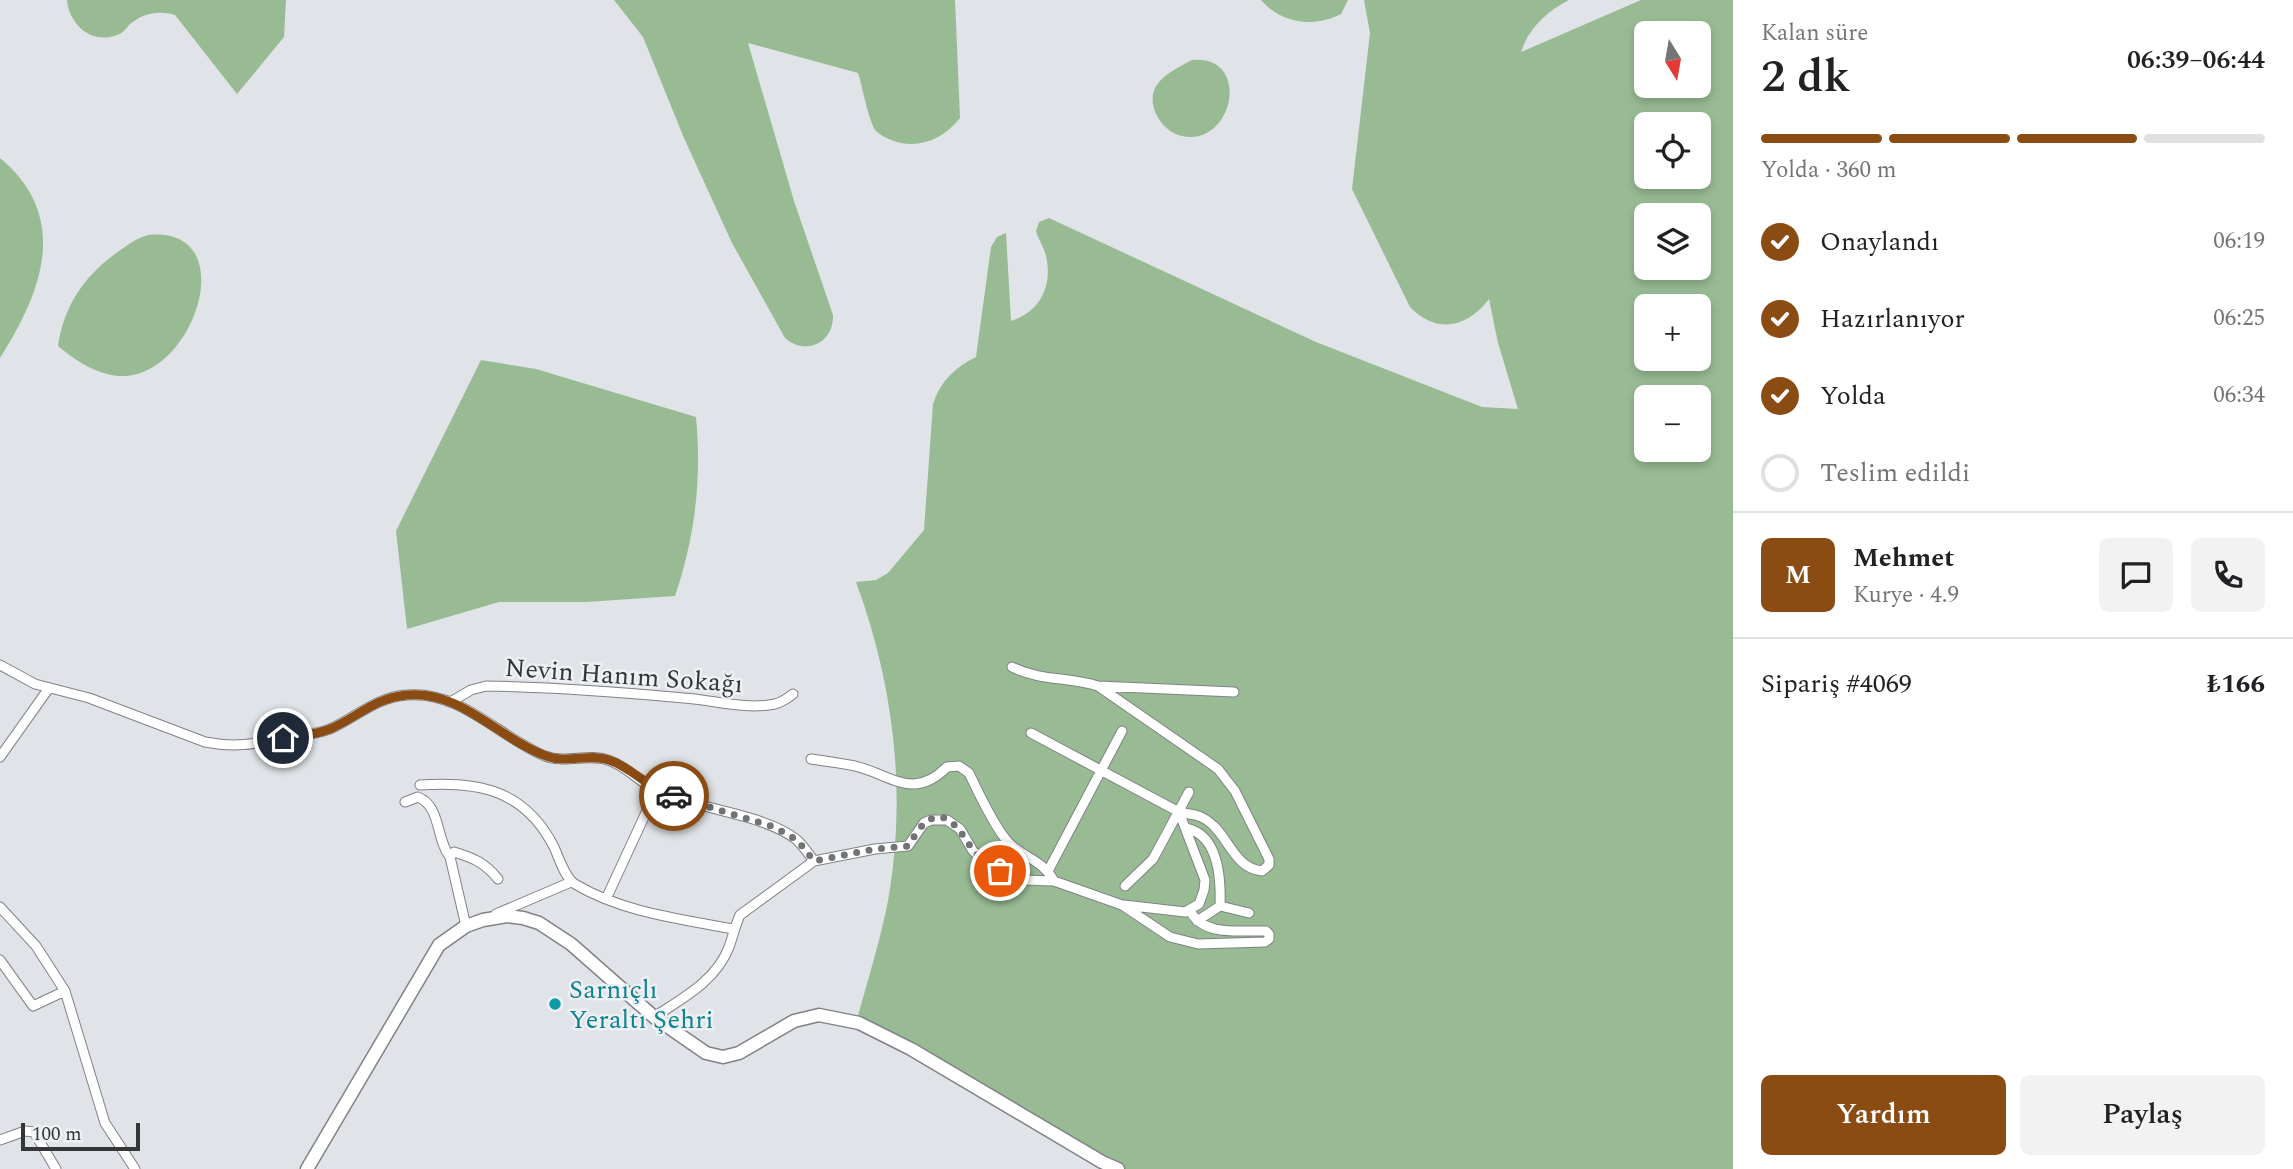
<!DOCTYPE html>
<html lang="tr">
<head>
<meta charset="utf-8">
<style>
	:root { --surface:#fff; --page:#f2f2f2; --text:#202124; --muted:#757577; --line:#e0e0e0; --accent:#8b4c14 }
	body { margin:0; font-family:Spectral,serif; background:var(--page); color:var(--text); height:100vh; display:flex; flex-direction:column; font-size:26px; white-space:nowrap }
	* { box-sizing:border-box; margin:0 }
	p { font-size:23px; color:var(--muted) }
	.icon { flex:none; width:38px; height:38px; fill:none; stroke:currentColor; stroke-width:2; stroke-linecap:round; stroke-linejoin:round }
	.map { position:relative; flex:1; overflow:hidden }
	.side { display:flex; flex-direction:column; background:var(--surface); width:560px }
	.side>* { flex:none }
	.needle { width:46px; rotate:169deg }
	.fabs { position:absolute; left:1634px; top:21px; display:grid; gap:14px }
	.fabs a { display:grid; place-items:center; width:77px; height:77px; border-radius:10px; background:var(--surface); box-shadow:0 4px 10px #0003; font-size:35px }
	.scale { position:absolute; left:21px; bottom:18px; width:119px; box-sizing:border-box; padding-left:7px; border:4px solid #353638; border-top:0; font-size:19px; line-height:24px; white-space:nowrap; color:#353638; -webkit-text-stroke:5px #eef0f4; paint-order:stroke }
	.pin { position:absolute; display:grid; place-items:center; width:60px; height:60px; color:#fff; margin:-30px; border:4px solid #fff; border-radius:50%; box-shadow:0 2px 7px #0007 }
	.courier { position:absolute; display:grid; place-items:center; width:70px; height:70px; margin:-35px; border:5px solid #8b4c14; border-radius:50%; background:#fff; color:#222; box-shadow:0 2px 9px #0007 }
	.summary em { font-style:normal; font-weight:600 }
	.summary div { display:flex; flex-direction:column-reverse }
	.summary { display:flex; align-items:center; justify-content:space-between; height:119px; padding:0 28px }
	h1 { font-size:46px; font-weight:600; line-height:52px }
	.bar { display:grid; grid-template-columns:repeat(4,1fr); gap:10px 7px; align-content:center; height:84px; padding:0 28px }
	.bar i { height:9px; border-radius:5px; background:var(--line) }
	.bar .current { background:var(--accent) }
	.bar p { grid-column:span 4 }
	.line { display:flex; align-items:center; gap:18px; padding:0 28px; border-top:2px solid var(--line) }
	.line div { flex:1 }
	.round { display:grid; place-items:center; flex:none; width:74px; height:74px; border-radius:10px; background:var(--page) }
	ol { padding:0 28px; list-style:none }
	li { display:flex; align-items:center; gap:21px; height:77px }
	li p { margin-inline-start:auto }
	li .icon { padding:7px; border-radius:50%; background:var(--accent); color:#fff; stroke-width:4 }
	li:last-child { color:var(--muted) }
	li i { width:38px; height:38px; border:4px solid var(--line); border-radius:50% }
	.action { display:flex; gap:14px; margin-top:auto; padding:14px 28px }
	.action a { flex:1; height:80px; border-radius:10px; background:var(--accent); color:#fff; font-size:28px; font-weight:600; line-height:80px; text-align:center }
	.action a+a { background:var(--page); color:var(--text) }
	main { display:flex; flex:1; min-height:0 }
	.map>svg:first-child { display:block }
	.green { fill:#98bb94; fill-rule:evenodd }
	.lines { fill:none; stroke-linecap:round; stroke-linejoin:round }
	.street-casing { stroke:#808286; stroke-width:11 }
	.secondary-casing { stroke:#808286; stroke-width:15 }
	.street { stroke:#fff; stroke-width:9 }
	.secondary { stroke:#fff; stroke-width:12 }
	.done { stroke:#717375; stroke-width:7; stroke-dasharray:0 12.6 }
	.route { stroke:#8b4c14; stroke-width:9 }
	.culture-dot { fill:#0f9aa8; stroke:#eef0f4; stroke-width:2.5 }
	.labels { text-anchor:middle; stroke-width:5; stroke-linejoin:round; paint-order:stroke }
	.street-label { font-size:26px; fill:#353638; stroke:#eef0f4 }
	.culture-label { font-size:26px; fill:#0d838f; stroke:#eef0f4; text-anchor:start }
</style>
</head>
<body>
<main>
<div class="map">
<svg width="1733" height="1169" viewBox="0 0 1733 1169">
	<rect width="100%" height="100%" fill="#e0e3e7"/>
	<path class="green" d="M67 0H286L284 37 237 94 175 15C159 10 142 13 129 25 125 30 123 33 117 35 91 45 69 24 67 0Z
		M614 0H955L960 118C943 140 917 150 891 140 886 138 880 135 876 131 869 123 862 85 858 73L748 43 794 201 833 315C834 343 805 356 785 338L732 243 684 138 643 37Z
		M1261 0H1348L1341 14C1313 28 1282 24 1261 0Z
		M1364 0H1569C1547 11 1528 29 1521 52L1641 0H1733V1169H1118L857 1019C868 980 880 941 888 901 907 793 894 685 856 582L876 580 888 573 924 530 933 404C940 382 955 367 976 357L991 247 997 237 1006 233 1011 321C1040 312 1053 286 1046 256 1044 247 1038 239 1036 231L1039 222 1049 218 1316 342 1482 407 1518 409 1498 343 1489 299C1468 327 1437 335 1410 307L1352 189 1370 33ZM1647 33H1699V86H1647ZM1647 124H1699V177H1647ZM1647 215H1699V268H1647ZM1647 306H1699V359H1647ZM1647 397H1699V450H1647Z
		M1192 60C1252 54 1234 147 1182 136 1160 131 1142 100 1160 81 1168 72 1181 66 1192 60Z
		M0 158C71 217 42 292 0 358Z
		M148 235C244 225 195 379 120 376 97 375 75 360 58 346 64 305 85 275 119 251 129 244 137 238 148 235Z
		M481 360 536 369 696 417C702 479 695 537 675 596L586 602H499L407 629 396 531Z"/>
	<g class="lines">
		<g class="street-casing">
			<path id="street" d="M0 665 35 684 89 698 205 742C236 748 254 744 283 738 299 735 315 735 330 729 357 717 376 697 407 695 460 690 499 737 545 756 566 764 588 753 608 760 627 766 640 783 657 791 696 809 765 814 797 840 803 846 809 854 814 861
				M1012 667C1044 682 1065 676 1098 686
				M452 701 471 690 486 686C553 687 618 692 684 698 714 700 745 710 775 704 782 702 788 698 793 694
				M1031 733 1179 812C1186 814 1195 814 1201 817 1228 829 1231 868 1262 871L1269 865V859L1235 791 1218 769 1098 686 1234 692
				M0 757 49 688
				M811 759C825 761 840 763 855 766 892 775 913 801 947 767L959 766 969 773C977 790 996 829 1008 842 1023 858 1042 859 1054 881
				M420 785C479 781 525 790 554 847 559 858 565 878 575 884 621 912 681 919 733 929
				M405 802 418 797C441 806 436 840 450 857L466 926
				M1185 828C1219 834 1221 879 1220 906L1197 921
				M450 857 454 852C474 858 485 863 498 879
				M1048 871 1122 731
				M1125 886 1153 859 1189 792
				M606 899 656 791
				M1124 905 1185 912 1199 904 1204 890 1205 880 1179 812
				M1220 906 1249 913
				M0 907 36 946 65 991 105 1123 135 1169
				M496 914 571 882
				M0 960 33 1006 65 991
				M654 1017C683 998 716 981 729 947 733 936 735 926 740 915L814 861 875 849 908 846 924 823 931 820H947L960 829 973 851 985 862 1000 871 1023 880 1054 881 1122 905 1170 937 1198 944 1265 942 1269 939V934L1266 931C1240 930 1204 937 1190 911
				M0 1140 25 1131 34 1132 56 1169"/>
		</g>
		<g class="secondary-casing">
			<path id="secondary" d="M307 1169 439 945 466 926 483 920 507 916 523 918 539 923 571 944 654 1017 706 1053 723 1057 739 1053 794 1021 819 1015 859 1023 911 1049 1102 1162 1118 1169"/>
		</g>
		<use href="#street" class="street"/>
		<use href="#secondary" class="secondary"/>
	</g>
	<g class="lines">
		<path class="done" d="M674 796 774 827 797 840 814 861 875 849 908 846C913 839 918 829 924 824 948 802 963 838 974 851 981 860 990 865 1000 871"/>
		<path class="route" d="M283 738C298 736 315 735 330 729 358 717 374 698 407 695 461 690 498 738 546 756 567 764 588 753 609 760 633 768 647 788 674 796"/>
	</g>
	<circle class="culture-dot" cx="555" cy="1004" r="7"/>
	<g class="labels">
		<g class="street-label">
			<text transform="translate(624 675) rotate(4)" y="9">Nevin Hanım Sokağı</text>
		</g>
		<g class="culture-label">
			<text x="569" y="998">Sarnıçlı<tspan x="569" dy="30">Yeraltı Şehri</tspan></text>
		</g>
	</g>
</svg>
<div class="fabs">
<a><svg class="needle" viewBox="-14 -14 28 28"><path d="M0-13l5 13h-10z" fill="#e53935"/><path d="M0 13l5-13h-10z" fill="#757577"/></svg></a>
<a><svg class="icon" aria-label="locate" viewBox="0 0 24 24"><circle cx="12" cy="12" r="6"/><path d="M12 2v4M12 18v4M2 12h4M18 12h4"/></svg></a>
<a><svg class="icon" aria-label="layers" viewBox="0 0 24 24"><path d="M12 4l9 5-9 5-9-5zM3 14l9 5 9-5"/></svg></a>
<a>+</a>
<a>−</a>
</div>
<div class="scale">100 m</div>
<div class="pin" style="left:1000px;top:871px;background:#ea580c"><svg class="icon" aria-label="bag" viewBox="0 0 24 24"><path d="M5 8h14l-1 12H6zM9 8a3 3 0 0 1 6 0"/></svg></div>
<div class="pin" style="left:283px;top:738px;background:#1f2937"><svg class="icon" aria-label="home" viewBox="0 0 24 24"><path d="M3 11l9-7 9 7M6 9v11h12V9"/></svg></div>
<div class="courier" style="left:674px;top:796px"><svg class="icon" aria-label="car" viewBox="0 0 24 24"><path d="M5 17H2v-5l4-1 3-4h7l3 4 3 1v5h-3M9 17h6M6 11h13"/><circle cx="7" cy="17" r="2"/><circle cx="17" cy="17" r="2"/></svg></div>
</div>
<section class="side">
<div class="summary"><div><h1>2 dk</h1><p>Kalan süre</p></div><em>06:39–06:44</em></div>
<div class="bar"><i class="current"></i><i class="current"></i><i class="current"></i><i></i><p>Yolda · 360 m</p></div>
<ol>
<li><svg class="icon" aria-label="check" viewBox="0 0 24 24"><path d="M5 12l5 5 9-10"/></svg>Onaylandı<p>06:19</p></li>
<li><svg class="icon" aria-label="check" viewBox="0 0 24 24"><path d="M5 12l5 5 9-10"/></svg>Hazırlanıyor<p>06:25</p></li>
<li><svg class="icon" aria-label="check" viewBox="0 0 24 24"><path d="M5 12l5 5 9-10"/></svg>Yolda<p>06:34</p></li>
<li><i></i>Teslim edildi</li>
</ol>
<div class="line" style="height:126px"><b class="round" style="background:var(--accent);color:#fff">M</b><div><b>Mehmet</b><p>Kurye · 4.9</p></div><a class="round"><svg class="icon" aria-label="chat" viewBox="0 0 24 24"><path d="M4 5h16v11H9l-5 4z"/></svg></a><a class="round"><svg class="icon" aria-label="phone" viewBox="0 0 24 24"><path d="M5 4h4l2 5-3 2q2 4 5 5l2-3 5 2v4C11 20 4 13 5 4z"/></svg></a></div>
<div class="line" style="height:91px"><div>Sipariş #4069</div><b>₺166</b></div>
<div class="action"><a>Yardım</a><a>Paylaş</a></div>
</section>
</main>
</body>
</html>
